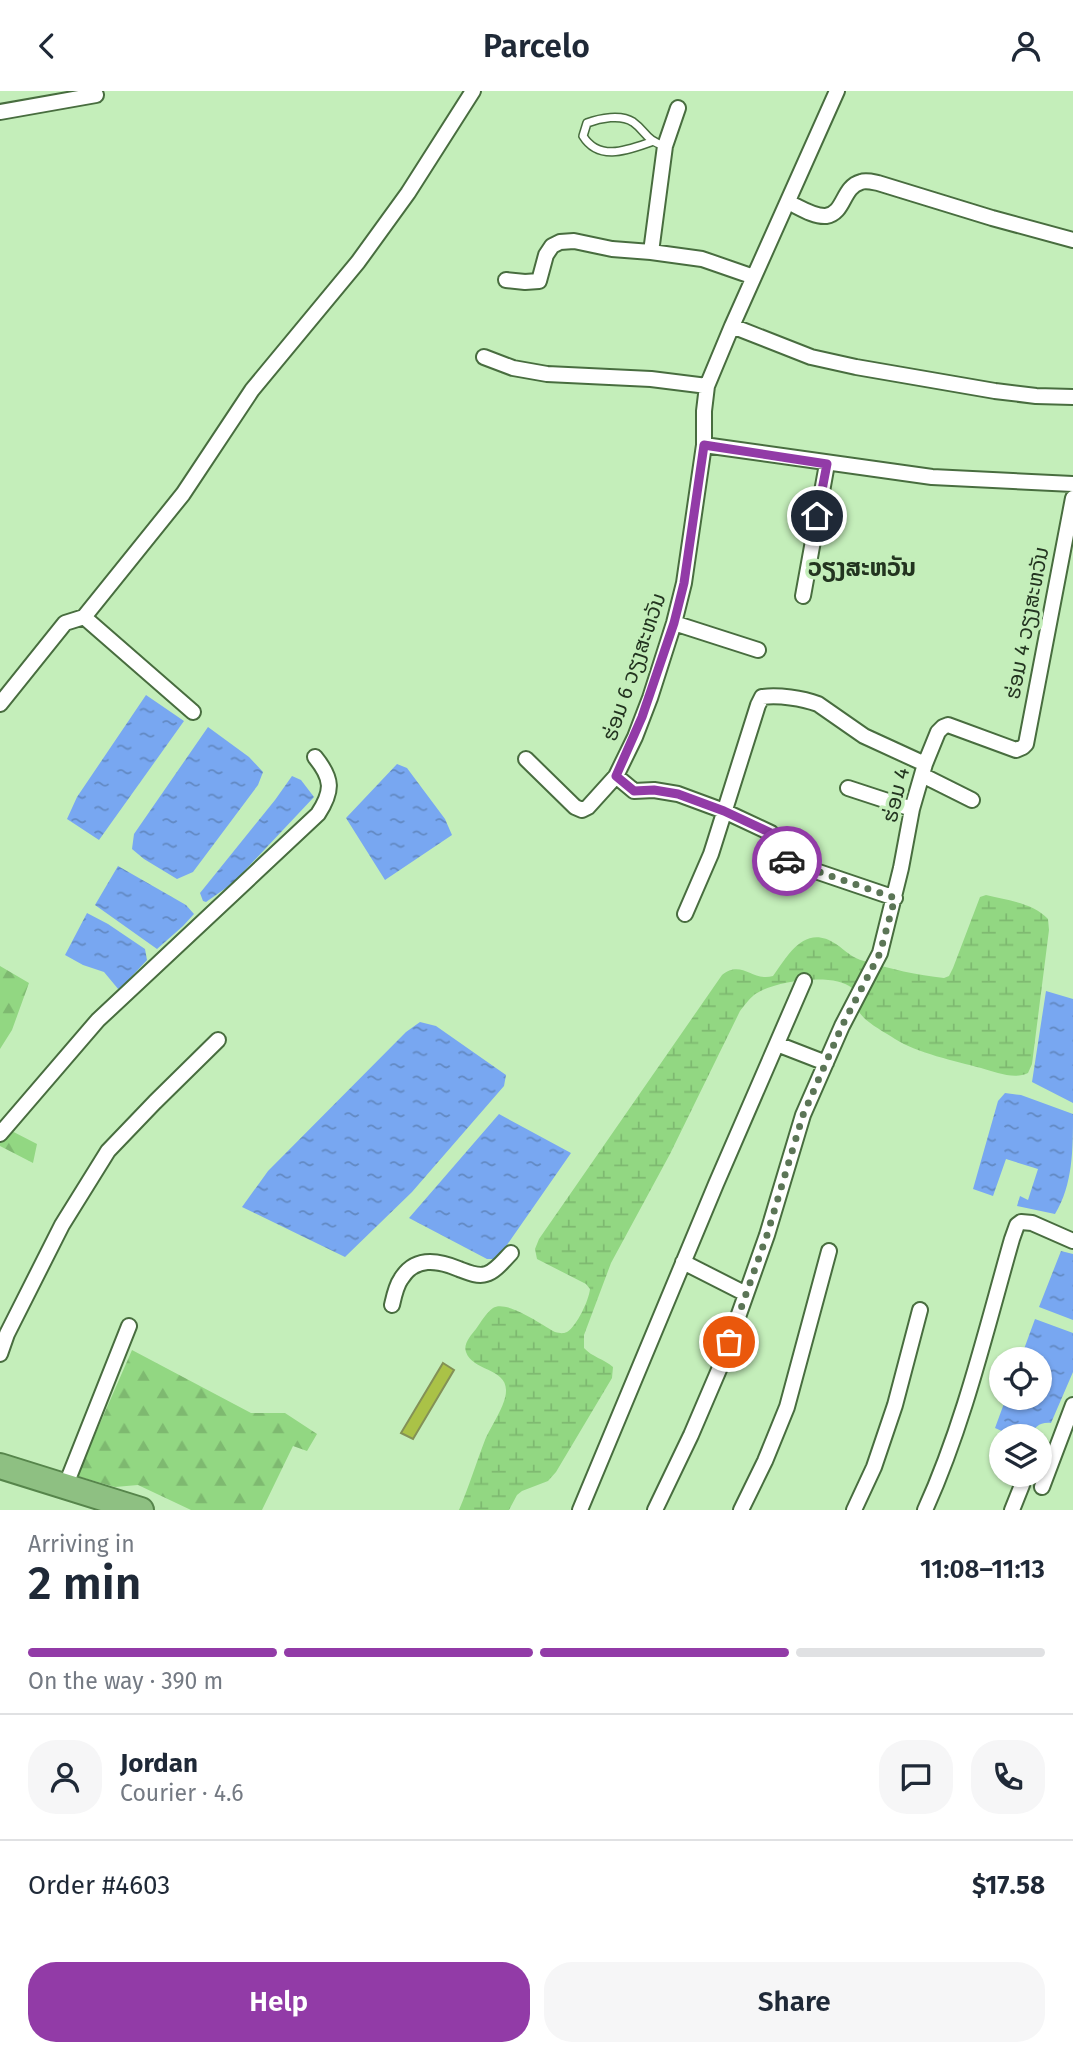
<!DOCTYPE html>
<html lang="en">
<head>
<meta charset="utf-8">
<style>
	:root { --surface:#fff; --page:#f6f6f7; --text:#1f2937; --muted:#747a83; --line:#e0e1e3; --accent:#923ba7 }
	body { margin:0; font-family:"Fira Sans","Noto Sans Lao",sans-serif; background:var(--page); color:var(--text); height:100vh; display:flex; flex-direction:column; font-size:26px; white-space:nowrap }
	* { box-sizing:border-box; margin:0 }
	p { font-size:23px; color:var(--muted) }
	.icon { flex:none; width:38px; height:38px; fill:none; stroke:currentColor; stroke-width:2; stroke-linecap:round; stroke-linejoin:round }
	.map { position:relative; height:1419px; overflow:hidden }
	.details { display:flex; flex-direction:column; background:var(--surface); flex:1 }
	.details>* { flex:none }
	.buttons { position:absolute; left:989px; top:1256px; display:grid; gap:14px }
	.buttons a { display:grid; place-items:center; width:63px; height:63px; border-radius:50%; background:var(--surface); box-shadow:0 2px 5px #0004; font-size:35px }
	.pin { position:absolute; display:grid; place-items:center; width:60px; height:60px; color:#fff; margin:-30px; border:4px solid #fff; border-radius:50%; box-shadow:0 2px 7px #0007 }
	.courier { position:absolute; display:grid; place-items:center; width:70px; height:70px; margin:-35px; border:5px solid #923ba7; border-radius:50%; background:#fff; color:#222; box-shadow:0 2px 9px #0007 }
	.summary em { font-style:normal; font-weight:600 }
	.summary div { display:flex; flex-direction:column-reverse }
	.summary { display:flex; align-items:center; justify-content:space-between; height:119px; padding:0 28px }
	h1 { font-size:46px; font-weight:600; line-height:52px }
	.bar { display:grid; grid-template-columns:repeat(4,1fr); gap:10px 7px; align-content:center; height:84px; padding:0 28px }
	.bar i { height:9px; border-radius:5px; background:var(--line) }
	.bar .selected { background:var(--accent) }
	.bar p { grid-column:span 4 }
	.line { display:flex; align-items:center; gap:18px; padding:0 28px; border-top:2px solid var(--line) }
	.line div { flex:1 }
	.round { display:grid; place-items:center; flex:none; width:74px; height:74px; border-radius:28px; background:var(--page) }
	.button { display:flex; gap:14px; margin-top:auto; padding:14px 28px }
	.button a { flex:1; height:80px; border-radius:28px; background:var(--accent); color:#fff; font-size:28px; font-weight:600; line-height:80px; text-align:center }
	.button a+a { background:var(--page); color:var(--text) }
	header { display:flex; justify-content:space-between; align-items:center; height:91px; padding:0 28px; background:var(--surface); font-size:32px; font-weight:600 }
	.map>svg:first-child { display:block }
	.forest { fill:url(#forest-firs) }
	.wetland { fill:url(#wetland-marsh) }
	.water { fill:url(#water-ripples) }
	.building { fill:#aac247; stroke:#839156; stroke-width:2 }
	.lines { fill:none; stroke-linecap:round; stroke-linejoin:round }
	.service-casing { stroke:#486d3f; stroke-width:10 }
	.minor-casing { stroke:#486d3f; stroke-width:18 }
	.trunk-casing { stroke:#56854b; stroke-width:28 }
	.service { stroke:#fff; stroke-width:7 }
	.minor { stroke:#fff; stroke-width:14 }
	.trunk { stroke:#8ec082; stroke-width:24 }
	.done { stroke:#5b7556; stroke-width:7; stroke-dasharray:0 12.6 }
	.route { stroke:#923ba7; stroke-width:9 }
	.labels { text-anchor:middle; stroke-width:7; stroke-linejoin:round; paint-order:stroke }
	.street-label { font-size:21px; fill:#233420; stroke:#c4eeba }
	.quarter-label { font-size:24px; font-weight:bold; fill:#233420; stroke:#c4eeba }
</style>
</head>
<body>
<header><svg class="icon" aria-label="back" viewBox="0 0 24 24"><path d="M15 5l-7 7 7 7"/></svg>Parcelo<svg class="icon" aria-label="person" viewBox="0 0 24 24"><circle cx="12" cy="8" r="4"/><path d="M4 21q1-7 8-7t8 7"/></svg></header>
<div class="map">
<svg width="1073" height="1419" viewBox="0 0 1073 1419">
	<defs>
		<pattern id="forest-firs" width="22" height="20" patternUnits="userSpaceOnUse" patternTransform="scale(1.75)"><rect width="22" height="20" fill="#92d782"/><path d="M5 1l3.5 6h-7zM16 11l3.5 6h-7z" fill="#7eb970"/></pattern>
		<pattern id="wetland-marsh" width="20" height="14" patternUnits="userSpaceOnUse" patternTransform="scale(1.75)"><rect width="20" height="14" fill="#92d782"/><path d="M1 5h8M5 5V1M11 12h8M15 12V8" fill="none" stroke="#7eb970"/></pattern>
		<pattern id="water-ripples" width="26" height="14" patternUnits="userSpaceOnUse" patternTransform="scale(1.75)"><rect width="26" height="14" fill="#78a7f1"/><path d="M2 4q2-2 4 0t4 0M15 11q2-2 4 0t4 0" fill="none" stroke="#6289c3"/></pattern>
	</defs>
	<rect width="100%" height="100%" fill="#c4eeba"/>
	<path class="forest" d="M0 875 29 892 12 939 0 958Z
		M0 1034 37 1053 33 1072 0 1055Z
		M132 1259 251 1322H285L317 1343 307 1360 293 1355 262 1419H191L138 1394 115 1396 77 1385Z"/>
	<path class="wetland" d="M986 804C1006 809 1034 812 1048 828L1049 839 1032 973 1028 982C1014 989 996 981 981 977 955 970 917 962 895 948 883 940 862 930 857 917 855 910 859 902 852 897 834 881 772 890 754 904 749 908 744 915 740 920L670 1063 611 1172 584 1244V1257C592 1266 604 1268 613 1276L612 1287 556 1381 548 1390 522 1400 517 1404 509 1419H459C469 1396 476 1372 485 1349 491 1335 506 1314 506 1300 507 1277 472 1280 466 1261 463 1253 471 1244 476 1238 481 1231 486 1222 493 1217 506 1208 542 1234 555 1241 560 1242 562 1243 567 1241 577 1235 589 1209 590 1198L586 1193 537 1168 535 1158 539 1148 722 884C742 868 752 891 773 885 788 864 805 832 836 853 846 860 852 867 864 870 889 878 918 884 944 887L949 885 953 877 980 806Z"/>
	<path class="water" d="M146 604 184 630 99 749 67 728 77 706Z
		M208 636 249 666 263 681 258 694 193 781 177 788 144 768 132 758 134 743Z
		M397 673 407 677 445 728 452 744 385 789 346 727Z
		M292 685 301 689 314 706 233 792 206 811 203 810 200 802 275 709Z
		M118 775 186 814 194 823 183 835 157 858 95 814Z
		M87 822 108 833 145 858 147 869 119 899 104 881 83 874 65 864Z
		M1046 900 1073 908V1012L1032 991Z
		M420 931 436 935 506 984 504 995 412 1101 345 1166 242 1116 268 1080 406 941Z
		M1005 1002 1021 1004 1073 1023C1073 1058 1073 1094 1055 1123L1017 1115 1020 1105 1028 1109 1038 1078 1006 1068 993 1105 973 1098 998 1010Z
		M499 1023 571 1062 502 1161 493 1168H487L409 1127Z
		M1061 1160 1073 1163V1229L1039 1216Z
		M1035 1228 1073 1242V1281L1051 1332C1039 1331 1035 1336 1029 1346H1015L995 1337 1006 1307H1040V1269H1020Z"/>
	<path class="building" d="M443 1272 454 1279 413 1348 401 1342Z"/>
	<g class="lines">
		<g class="service-casing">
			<path id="service" d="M651 51C628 59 599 71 583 45L587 32C600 27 621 23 633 31 647 41 645 49 665 55"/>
		</g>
		<g class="minor-casing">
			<path id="minor" d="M0 21 96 4
				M788 111C799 116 814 126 826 125 845 122 842 96 861 91 866 89 873 91 878 92L992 127 1073 149
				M651 161 665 55 678 17
				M506 189 525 191 539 190 546 164 552 155 560 151 574 150 612 158 651 161 702 168 754 186
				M732 235 811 266 856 276 995 300 1036 305 1073 306
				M484 266 513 277 547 283 651 288 707 295
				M704 354 932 386 1073 393
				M803 505 827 373
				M84 526 183 403 252 299 358 171 408 102 473 0
				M674 532 758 559
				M0 613 65 532 84 526 193 621
				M526 668 575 716 582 719 588 716 616 685 635 646 650 607 674 532 684 492 704 354V320L707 295 732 235 837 0
				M922 684 972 709
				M616 685 634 700 654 699 678 703 724 720 771 742 784 753 783 764 786 770 895 807
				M848 697 912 718
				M685 823 711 763 758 614 762 606C779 604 802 607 818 613L864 645 925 673
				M777 953 826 972
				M0 1043 98 929 318 723C333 700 333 688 315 666
				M683 1171 746 1203
				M392 1214C394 1205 396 1195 401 1188 415 1165 438 1169 459 1178 467 1181 478 1186 486 1183 495 1181 504 1169 511 1162
				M0 1263 7 1243 62 1134 108 1060 155 1011 218 949
				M65 1396 129 1235
				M1042 1396 1073 1314
				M580 1419 716 1093 804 890
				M655 1419 691 1344 721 1274 767 1144 803 1024 842 935 880 862 901 777 912 718 925 673 938 641 943 636 948 634 1016 659 1023 656 1026 653 1073 407
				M741 1419 765 1370 787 1316 829 1160
				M854 1419 874 1376 895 1314 920 1219
				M925 1419C964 1333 986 1239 1012 1148L1017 1134 1021 1131 1032 1132 1073 1150
				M1012 1419 1022 1394"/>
		</g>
		<g class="trunk-casing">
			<path id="trunk" d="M0 1375 141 1419"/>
		</g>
		<use href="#service" class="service"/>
		<use href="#minor" class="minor"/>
		<use href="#trunk" class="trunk"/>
	</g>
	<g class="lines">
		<path class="done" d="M729 1251 767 1144 803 1024 842 935 880 862 895 807 787 770"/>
		<path class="route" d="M787 770 783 764V753L771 742 724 720 678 703 654 699 634 700 616 685 642 626 674 532 684 492 704 354 827 373 817 425"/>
	</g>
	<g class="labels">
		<g class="street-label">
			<text transform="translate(1027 532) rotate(-79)" y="7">ຮ່ອມ 4 ວຽງສະຫວັນ</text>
			<text transform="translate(634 576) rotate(-71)" y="7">ຮ່ອມ 6 ວຽງສະຫວັນ</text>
			<text transform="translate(896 704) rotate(-76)" y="7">ຮ່ອມ 4</text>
		</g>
		<g class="quarter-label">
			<text x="862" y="485">ວຽງສະຫວັນ</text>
		</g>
	</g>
</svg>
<div class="buttons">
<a><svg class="icon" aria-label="locate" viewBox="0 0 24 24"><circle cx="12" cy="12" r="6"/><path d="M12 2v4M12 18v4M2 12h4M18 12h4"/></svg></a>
<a><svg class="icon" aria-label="layers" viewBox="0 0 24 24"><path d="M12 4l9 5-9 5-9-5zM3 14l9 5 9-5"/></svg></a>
</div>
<div class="pin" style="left:729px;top:1251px;background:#ea580c"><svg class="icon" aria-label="bag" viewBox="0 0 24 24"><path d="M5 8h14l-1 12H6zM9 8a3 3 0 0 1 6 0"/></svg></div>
<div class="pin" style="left:817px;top:425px;background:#1f2937"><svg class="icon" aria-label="home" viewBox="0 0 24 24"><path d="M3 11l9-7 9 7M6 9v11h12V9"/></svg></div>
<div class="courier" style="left:787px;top:770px"><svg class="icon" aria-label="car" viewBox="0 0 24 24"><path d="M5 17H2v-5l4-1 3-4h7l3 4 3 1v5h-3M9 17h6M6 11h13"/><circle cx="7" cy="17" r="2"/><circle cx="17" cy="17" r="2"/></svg></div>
</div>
<section class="details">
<div class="summary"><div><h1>2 min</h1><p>Arriving in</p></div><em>11:08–11:13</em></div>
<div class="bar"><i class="selected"></i><i class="selected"></i><i class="selected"></i><i></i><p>On the way · 390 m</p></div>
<div class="line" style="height:126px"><a class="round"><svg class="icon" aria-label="person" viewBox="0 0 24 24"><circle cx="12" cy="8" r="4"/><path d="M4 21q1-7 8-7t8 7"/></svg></a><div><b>Jordan</b><p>Courier · 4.6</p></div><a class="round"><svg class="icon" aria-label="chat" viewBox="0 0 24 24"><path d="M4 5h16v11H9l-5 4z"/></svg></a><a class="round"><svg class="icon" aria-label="phone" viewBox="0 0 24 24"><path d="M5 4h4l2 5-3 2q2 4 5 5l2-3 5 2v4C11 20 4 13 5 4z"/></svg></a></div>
<div class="line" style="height:91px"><div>Order #4603</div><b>$17.58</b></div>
<div class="button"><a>Help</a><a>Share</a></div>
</section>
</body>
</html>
